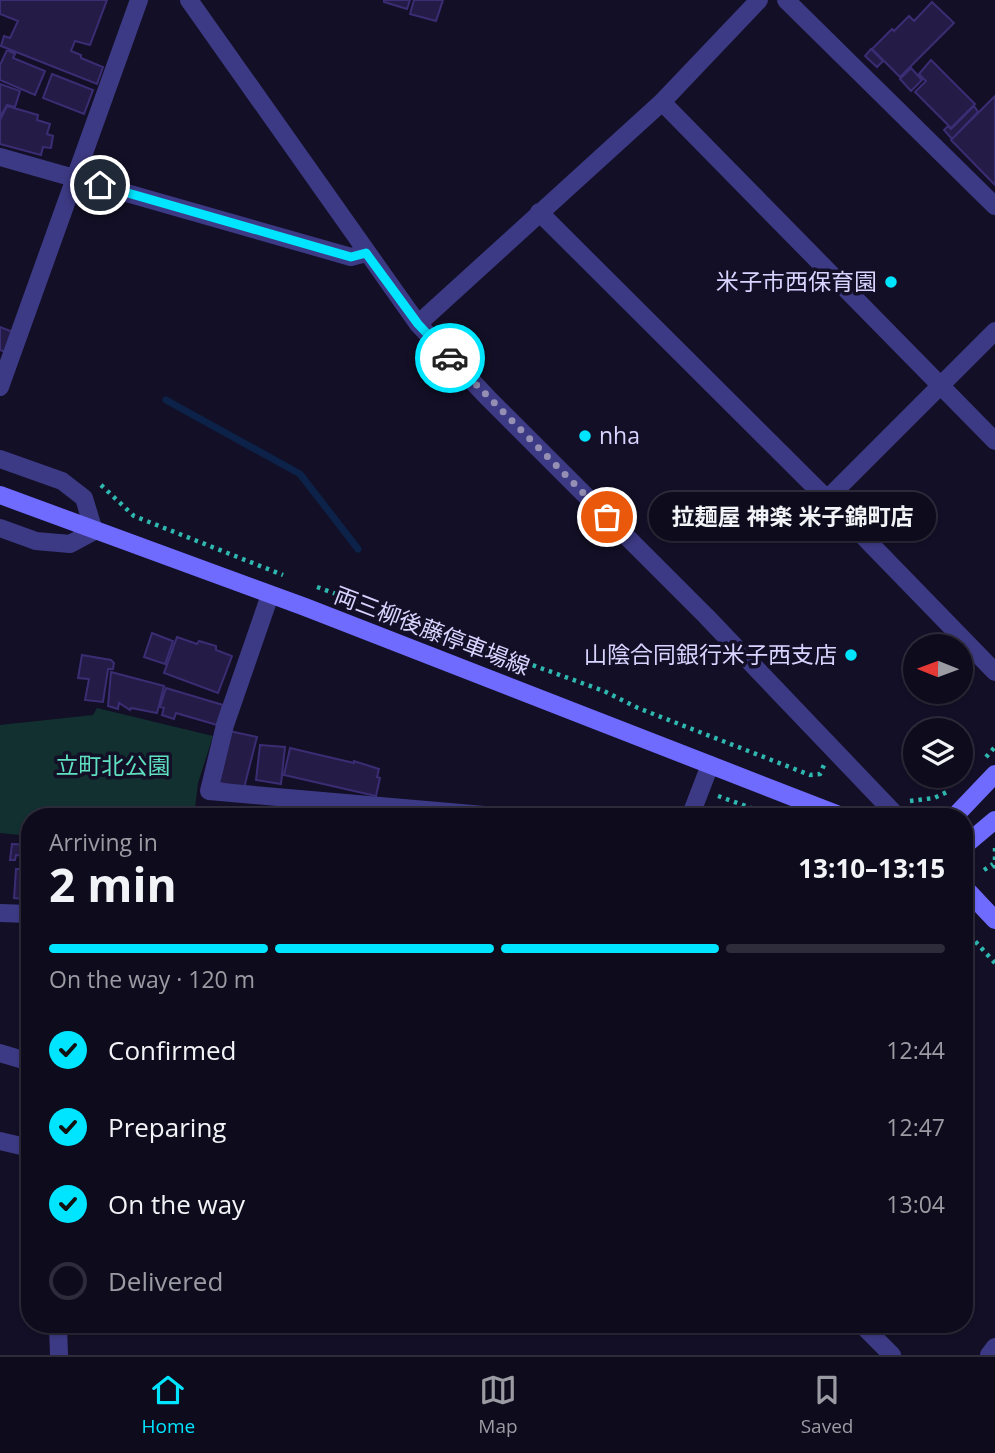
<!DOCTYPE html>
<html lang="en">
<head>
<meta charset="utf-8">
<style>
	:root { --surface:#0e0b1c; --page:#1c1929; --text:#f1f3f6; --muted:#9b9ba3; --line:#2e2b3b; --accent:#00e5ff }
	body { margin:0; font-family:"Open Sans","Noto Sans JP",sans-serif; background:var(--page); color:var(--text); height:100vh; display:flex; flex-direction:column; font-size:26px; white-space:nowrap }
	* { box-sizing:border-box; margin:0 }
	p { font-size:23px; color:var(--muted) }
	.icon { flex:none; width:38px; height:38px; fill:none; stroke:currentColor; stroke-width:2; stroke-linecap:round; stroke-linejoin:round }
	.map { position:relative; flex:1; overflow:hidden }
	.side { position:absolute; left:21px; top:808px; width:952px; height:525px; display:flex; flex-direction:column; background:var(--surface); border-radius:28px; box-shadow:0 2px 5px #0004,0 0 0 2px var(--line) }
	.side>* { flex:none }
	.needle { width:46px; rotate:271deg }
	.buttons { position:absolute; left:903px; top:634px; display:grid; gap:14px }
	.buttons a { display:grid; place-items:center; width:70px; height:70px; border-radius:50%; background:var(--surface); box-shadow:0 2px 5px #0004,0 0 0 2px var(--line); font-size:35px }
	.pin { position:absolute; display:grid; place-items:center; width:60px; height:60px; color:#fff; margin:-30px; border:4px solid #fff; border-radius:50%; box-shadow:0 2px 7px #0007 }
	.courier { position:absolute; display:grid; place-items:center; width:70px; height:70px; margin:-35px; border:5px solid #00e5ff; border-radius:50%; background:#fff; color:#222; box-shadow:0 2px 9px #0007 }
	.bubble { position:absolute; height:49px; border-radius:24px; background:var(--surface); box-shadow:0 2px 5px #0004,0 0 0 2px var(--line); font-size:23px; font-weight:700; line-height:49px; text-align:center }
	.summary em { font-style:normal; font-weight:700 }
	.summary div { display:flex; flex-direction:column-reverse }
	.summary { display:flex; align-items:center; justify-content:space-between; height:119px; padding:0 28px }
	h1 { font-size:46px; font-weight:700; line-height:52px }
	.bar { display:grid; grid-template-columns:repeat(4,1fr); gap:10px 7px; align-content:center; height:84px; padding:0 28px }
	.bar i { height:9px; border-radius:5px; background:var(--line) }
	.bar .active { background:var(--accent) }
	.bar p { grid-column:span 4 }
	ol { padding:0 28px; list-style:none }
	li { display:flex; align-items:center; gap:21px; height:77px }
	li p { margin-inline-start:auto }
	li .icon { padding:7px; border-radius:50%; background:var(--accent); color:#111; stroke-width:4 }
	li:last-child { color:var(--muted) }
	li i { width:38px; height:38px; border:4px solid var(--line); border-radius:50% }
	.menu { display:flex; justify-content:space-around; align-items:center; height:98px; border-top:2px solid var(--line); background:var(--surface); font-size:19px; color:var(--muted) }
	.menu a { display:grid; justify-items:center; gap:4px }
	.menu .active { color:var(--accent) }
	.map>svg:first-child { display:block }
	.green { fill:#12302f }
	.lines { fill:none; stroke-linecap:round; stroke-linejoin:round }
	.stream { stroke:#0c2248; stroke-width:7 }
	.building { fill:#241b47; stroke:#3b2d73; stroke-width:2 }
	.path { stroke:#2fb8b0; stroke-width:4.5; stroke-dasharray:3.5 5; stroke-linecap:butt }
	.street { stroke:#3d3a85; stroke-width:18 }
	.secondary { stroke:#6f6bff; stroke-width:18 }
	.done { stroke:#948fb3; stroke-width:7; stroke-dasharray:0 12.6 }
	.route { stroke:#00e5ff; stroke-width:9 }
	.poi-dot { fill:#00e5ff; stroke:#130f26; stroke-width:2.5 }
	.labels { text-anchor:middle; stroke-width:7; stroke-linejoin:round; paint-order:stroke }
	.poi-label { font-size:23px; fill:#d9d4ff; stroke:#130f26; text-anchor:end }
	.street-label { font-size:23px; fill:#d9d4ff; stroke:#130f26 }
	.park-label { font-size:23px; fill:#5fe0c0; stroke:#130f26 }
</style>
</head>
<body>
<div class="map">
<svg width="995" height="1355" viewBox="0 0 995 1355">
	<rect width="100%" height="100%" fill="#130f26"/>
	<path class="green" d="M97 708 213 736 198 783 194 817H30V836L0 833V725L93 715Z"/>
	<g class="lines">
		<path class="stream" d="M166 400 300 474 358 549"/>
	</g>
	<path class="building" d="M0 0H107L90 45 75 41 71 51 81 55V58L103 67 97 84 1 46 4 36 10 38 18 21 0 14Z
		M384 0H410L407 9 384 2Z
		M414 0H443L436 21 410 14Z
		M932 2 954 23 900 77 872 49 892 29 894 31 909 16 914 21Z
		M871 49 883 61 877 67 865 56Z
		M7 50 15 54 13 58 45 71 35 95 0 80V65Z
		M931 60 975 104 951 128 915 92 926 81 919 74Z
		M911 68 922 80 911 91 900 79Z
		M52 74 93 90 84 114 43 98Z
		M0 84 20 91 15 107 7 105 0 117Z
		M995 96V185L951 140Z
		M7 106 38 115 37 120 50 124 47 134 53 136 51 148 43 147 41 155 0 144V120Z
		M974 106 978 112 952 139 944 130 948 126 951 129Z
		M0 327 13 332 5 352 0 350Z
		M152 633 173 641 165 664 144 657Z
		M177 637 197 644 199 641 216 646V650L232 656 218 693 164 673Z
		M82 655 111 660 114 663 113 669H108L103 702 85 700 89 679 78 678Z
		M111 672 164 686 157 713 131 708 130 710 119 703 118 709 108 706Z
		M166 688 223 705 217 725 176 713 174 719 162 715 164 708 160 707Z
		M229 731 257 737 244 788 216 782Z
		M260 745 285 747 281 784 256 780Z
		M290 748 354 763V761L379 769 377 777 380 778 376 796 284 775Z
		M12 844 30 845V904L25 903V899L14 898 16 869H27L28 856 16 855 15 860H10Z"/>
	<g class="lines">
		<path class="path" d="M101 485 134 516 283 575
			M317 587 604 691 638 708 810 775 820 774 824 765
			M986 757 995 747
			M718 796 776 817
			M910 801 934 798 949 791
			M995 848V870
			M984 870 993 864
			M964 929 995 963"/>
		<path class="street" d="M189 0 418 324 488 398 706 616 898 817
			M786 0 995 206
			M662 102 995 441
			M0 157 351 257 366 253
			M539 212 827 499 995 672
			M418 324 662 102 759 0
			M0 387 139 0
			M0 459 62 481 84 498 94 531 70 544 36 541 0 528
			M827 499 995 331
			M270 595 225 725 209 791 507 817
			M690 817 710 765
			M0 913 30 914
			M0 1053 30 1062
			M0 1141 30 1148
			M58 1325 59 1355
			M862 1325 892 1355
			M989 1355 995 1347"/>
		<path class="secondary" d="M0 495 305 607 844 817
			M954 817 995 774
			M964 846 995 820
			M964 887 995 920"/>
	</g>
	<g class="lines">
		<path class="done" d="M450 358 607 517"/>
		<path class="route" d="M100 185 351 257 366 253 418 324 450 358"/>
	</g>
	<g class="poi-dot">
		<circle cx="891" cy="282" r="7"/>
		<circle cx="585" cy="436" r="7"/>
		<circle cx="851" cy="655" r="7"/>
	</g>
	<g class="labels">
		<g class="poi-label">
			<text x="877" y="290">米子市西保育園</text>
			<text x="599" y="444" text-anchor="start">nha</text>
			<text x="837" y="663">山陰合同銀行米子西支店</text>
		</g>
		<g class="street-label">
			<text transform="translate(432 631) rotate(21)" y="8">両三柳後藤停車場線</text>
		</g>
		<g class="park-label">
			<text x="113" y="774">立町北公園</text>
		</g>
	</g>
</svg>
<div class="buttons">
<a><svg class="needle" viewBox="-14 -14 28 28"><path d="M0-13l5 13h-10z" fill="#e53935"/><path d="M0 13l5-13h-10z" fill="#9b9ba3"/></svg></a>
<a><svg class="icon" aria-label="layers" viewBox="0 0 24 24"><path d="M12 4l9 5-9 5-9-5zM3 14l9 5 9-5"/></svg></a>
</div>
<div class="pin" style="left:607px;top:517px;background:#ea580c"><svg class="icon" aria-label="bag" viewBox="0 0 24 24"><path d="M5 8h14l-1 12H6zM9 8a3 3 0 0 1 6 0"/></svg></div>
<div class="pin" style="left:100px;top:185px;background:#1f2937"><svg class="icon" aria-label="home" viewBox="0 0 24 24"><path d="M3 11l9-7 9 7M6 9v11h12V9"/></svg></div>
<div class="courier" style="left:450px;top:358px"><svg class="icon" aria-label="car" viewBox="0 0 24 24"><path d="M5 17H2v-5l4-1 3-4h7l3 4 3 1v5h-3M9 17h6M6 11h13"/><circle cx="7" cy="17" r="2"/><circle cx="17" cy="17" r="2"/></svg></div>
<div class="bubble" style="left:649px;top:492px;width:287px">拉麺屋 神楽 米子錦町店</div>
<section class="side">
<div class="summary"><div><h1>2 min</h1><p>Arriving in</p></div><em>13:10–13:15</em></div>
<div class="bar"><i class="active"></i><i class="active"></i><i class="active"></i><i></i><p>On the way · 120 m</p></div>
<ol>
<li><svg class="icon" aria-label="check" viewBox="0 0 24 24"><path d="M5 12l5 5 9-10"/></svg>Confirmed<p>12:44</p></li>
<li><svg class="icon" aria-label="check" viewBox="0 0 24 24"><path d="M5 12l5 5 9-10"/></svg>Preparing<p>12:47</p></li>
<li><svg class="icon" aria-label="check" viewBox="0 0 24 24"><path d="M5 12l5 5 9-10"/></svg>On the way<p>13:04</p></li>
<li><i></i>Delivered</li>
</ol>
</section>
</div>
<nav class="menu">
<a class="active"><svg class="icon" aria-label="home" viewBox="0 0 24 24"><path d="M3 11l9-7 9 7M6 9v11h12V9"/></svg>Home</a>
<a><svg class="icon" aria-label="map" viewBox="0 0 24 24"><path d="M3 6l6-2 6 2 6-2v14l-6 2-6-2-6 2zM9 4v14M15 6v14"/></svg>Map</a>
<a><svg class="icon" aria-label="saved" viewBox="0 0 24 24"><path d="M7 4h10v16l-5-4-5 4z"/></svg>Saved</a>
</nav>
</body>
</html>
